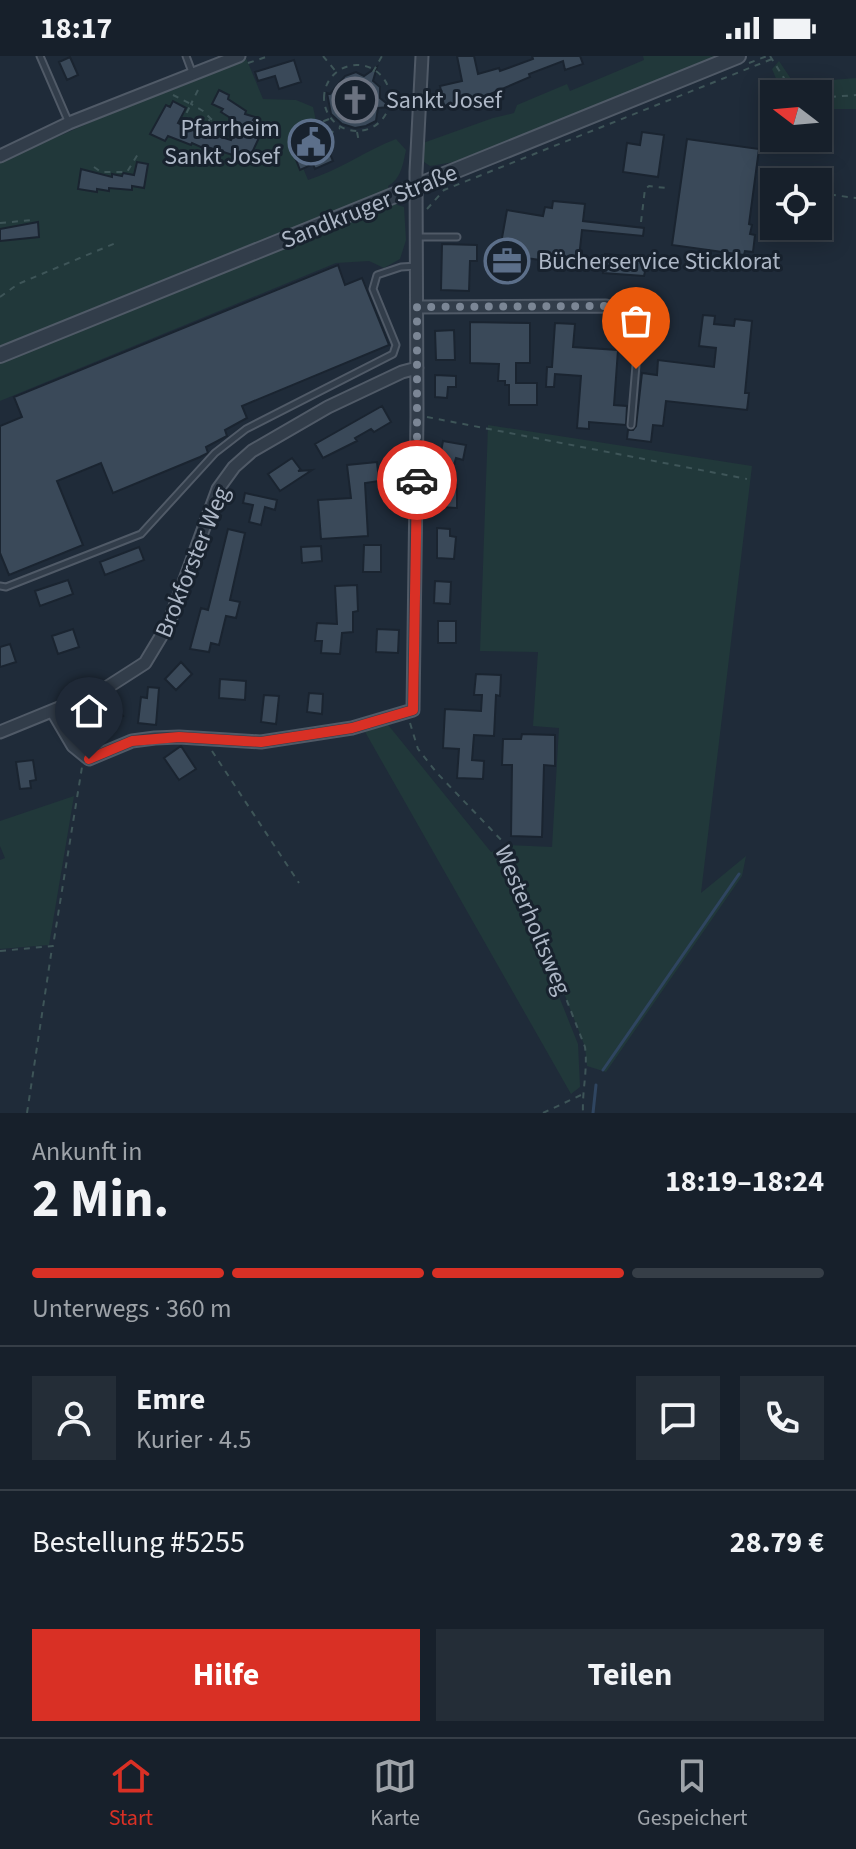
<!DOCTYPE html>
<html lang="de">
<head>
<meta charset="utf-8">
<style>
	:root { --surface:#17202b; --page:#242d37; --text:#f1f3f6; --muted:#9ea3a9; --line:#363e47; --accent:#d93025 }
	body { margin:0; font-family:"Source Sans 3",sans-serif; background:var(--page); color:var(--text); height:100vh; display:flex; flex-direction:column; font-size:30px; white-space:nowrap }
	* { box-sizing:border-box; margin:0 }
	p { font-size:26px; color:var(--muted) }
	.icon { flex:none; width:44px; height:44px; fill:none; stroke:currentColor; stroke-width:2; stroke-linecap:round; stroke-linejoin:round }
	.map { position:relative; height:1057px; overflow:hidden }
	.side { display:flex; flex-direction:column; background:var(--surface); flex:1 }
	.side>* { flex:none }
	.needle { width:52px; rotate:286deg }
	.fabs { position:absolute; left:760px; top:24px; display:grid; gap:16px }
	.fabs a { display:grid; place-items:center; width:72px; height:72px; border-radius:0px; background:var(--surface); box-shadow:0 4px 20px #0003,0 0 0 2px var(--line); font-size:40px }
	.pin { position:absolute; display:grid; place-items:center; width:68px; height:68px; color:#fff; margin:-82px -34px; border-radius:50% 50% 50% 0; rotate:-45deg; box-shadow:0 0 8px #0007 }
	.pin .icon { rotate:45deg }
	.courier { position:absolute; display:grid; place-items:center; width:80px; height:80px; margin:-40px; border:6px solid #d93025; border-radius:50%; background:#fff; color:#222; box-shadow:0 2px 10px #0007 }
	.overview em { font-style:normal; font-weight:700 }
	.overview div { display:flex; flex-direction:column-reverse }
	.overview { display:flex; align-items:center; justify-content:space-between; height:136px; padding:0 32px }
	h1 { font-size:52px; font-weight:700; line-height:60px }
	.bar { display:grid; grid-template-columns:repeat(4,1fr); gap:12px 8px; align-content:center; height:96px; padding:0 32px }
	.bar i { height:10px; border-radius:6px; background:var(--line) }
	.bar .active { background:var(--accent) }
	.bar p { grid-column:span 4 }
	.line { display:flex; align-items:center; gap:20px; padding:0 32px; border-top:2px solid var(--line) }
	.line div { flex:1 }
	.round { display:grid; place-items:center; flex:none; width:84px; height:84px; border-radius:0px; background:var(--page) }
	.button { display:flex; gap:16px; margin-top:auto; padding:16px 32px }
	.button a { flex:1; height:92px; border-radius:0px; background:var(--accent); color:#fff; font-size:32px; font-weight:700; line-height:92px; text-align:center }
	.button a+a { background:var(--page); color:var(--text) }
	.status { display:flex; justify-content:space-between; align-items:center; height:56px; padding:0 40px; background:var(--surface); direction:ltr }
	.status svg { height:22px; fill:currentColor }
	.tab-bar { display:flex; justify-content:space-around; align-items:center; height:112px; border-top:2px solid var(--line); background:var(--surface); font-size:22px; color:var(--muted) }
	.tab-bar a { display:grid; justify-items:center; gap:4px }
	.tab-bar .active { color:var(--accent) }
	.map>svg:first-child { display:block }
	.green { fill:#21383a }
	.lines { fill:none; stroke-linecap:round; stroke-linejoin:round }
	.stream { stroke:#2f4560; stroke-width:3 }
	.building { fill:#3a4959; stroke:#1a2430; stroke-width:2 }
	.service-casing { stroke:#505a67; stroke-width:9 }
	.minor-casing { stroke:#505a67; stroke-width:15 }
	.tertiary-casing { stroke:#505a67; stroke-width:18 }
	.path { stroke:#3e5558; stroke-width:2; stroke-dasharray:6 6; stroke-linecap:butt }
	.service { stroke:#323d4a; stroke-width:5 }
	.minor { stroke:#323d4a; stroke-width:11 }
	.tertiary { stroke:#323d4a; stroke-width:14 }
	.done { stroke:#7b8695; stroke-width:8; stroke-dasharray:0 14.4 }
	.route { stroke:#d93025; stroke-width:10 }
	.labels { text-anchor:middle; stroke-width:6; stroke-linejoin:round; paint-order:stroke }
	.poi-label { font-size:24px; fill:#adb7c6; stroke:#18222e; text-anchor:start }
	.street-label { font-size:24px; fill:#adb7c6; stroke:#18222e }
</style>
</head>
<body>
<div class="status"><b>18:17</b><svg viewBox="0 0 49 12"><path d="M0 12V9h3v3zM5 12V6h3v6zM10 12V3h3v9zM15 12V0h3v12zM26 1h20v11H26zM47 4h2v5h-2z"/></svg></div>
<div class="map">
<svg width="856" height="1057" viewBox="0 0 856 1057">
	<rect width="100%" height="100%" fill="#1f2b39"/>
	<path class="green" d="M643 0H719L454 106 430 110 424 106 423 87 493 62 514 57 517 49 567 28 570 35 644 4Z
		M246 2 263 43 296 44 313 51 316 65 289 78 308 124C340 114 365 95 396 83L406 94C403 108 401 123 388 130L397 149 404 151 406 184 400 203 384 212 369 205 336 207 0 345V106L194 21Z
		M779 5 791 23 807 26 856 22V53H818V38L782 37 772 13Z
		M488 369 752 410 701 837 746 800 742 820 606 1016 587 1010 585 991 506 789 552 791 559 672 533 670 538 596 480 595Z
		M385 665 491 796 500 793 578 988 580 1031 571 1038 364 674Z
		M74 740 49 889 0 893V804L5 802 0 790V765Z"/>
	<g class="lines">
		<path class="stream" d="M603 1014 739 818
			M593 1057 596 1029"/>
	</g>
	<path class="building" d="M457 0H474L478 18 499 12 500 15 533 3 532 0H580L583 8 565 14 563 5 529 18 530 21 481 42 444 50 440 30 462 25Z
		M70 1 78 19 67 24 59 6Z
		M294 4 301 26 279 33 275 20 258 25 255 16Z
		M377 11 373 25 380 31V42L391 51 378 52 376 65 366 70 355 72 342 68 331 58 327 37 330 38 345 20 356 16 364 20Z
		M219 34 229 39 228 43 246 55 245 58 255 61 253 64 265 69 249 103 237 97 236 100 204 90 203 92 192 87 191 89 168 80 165 85 150 78 166 49 170 51 173 45 186 52 178 67 197 76 199 74 231 84 240 68 221 56 223 53 212 48Z
		M318 69 333 105 315 113 313 108 300 114 293 96 300 93 294 78Z
		M642 76 664 79 658 121 623 116 627 87 640 89Z
		M687 83 759 93 749 168 752 169 750 178 755 179 753 196 745 195 744 199 672 189Z
		M137 106 148 108 144 132 132 130V134L109 132V135L97 133V136L78 133 81 113 112 121V118L122 120 123 117 134 119Z
		M553 145 585 148 583 165 644 172 643 180 582 174 579 202 547 199V205L527 202 524 214 520 213 519 222 500 218 504 194 500 193 507 154 543 160 545 151 552 152Z
		M38 166 39 181 0 185V173Z
		M442 188 477 189V205H470L469 235 441 234Z
		M605 198 648 202 644 220 603 217Z
		M338 209 345 229 362 222 389 289 242 350 247 362 225 374 227 380 206 391 208 397 200 401 113 437 101 407 57 425 83 489 9 519 0 497V370L22 361 14 341Z
		M703 259 715 260 714 268 734 270 735 263 752 265 745 337H749L747 354 666 345 663 370 653 369 651 386 627 383 628 374H633L636 370 642 317 657 319 658 304 714 311 716 292 699 290Z
		M470 266 530 267V307H516V327H537V349H509V329H505V325H498L499 308 470 307Z
		M555 267 575 268 573 291 618 294 614 349 627 350 626 369 589 366V373L577 372 581 320 555 318 554 331H546L547 311H552Z
		M454 274 455 304H436L435 275Z
		M435 319 456 320V331H448L447 342 435 341Z
		M382 350 391 366 374 376 371 373 355 382 357 385 323 402 315 388Z
		M443 385 466 389 463 404 456 402 454 409 439 406Z
		M292 402 301 414 298 415 312 414 280 435 268 418Z
		M377 406 379 425 365 427 368 480 321 483 318 444 351 442 347 409Z
		M437 421H448V428L457 429V452L439 451Z
		M245 437 277 444 275 454 265 451 261 469 249 466 253 449 243 447Z
		M437 472 450 473V480L456 481 454 503 437 502Z
		M228 473 245 477 230 544 240 546 236 562 226 560 219 589 211 587 209 596 190 593 201 552 208 554Z
		M364 489H381V516H363Z
		M321 490 322 505 302 507 301 491Z
		M139 491 144 504 105 519 100 506Z
		M68 524 73 538 40 550 35 535Z
		M435 525 451 526 450 548 434 547Z
		M357 529 358 555 353 556V576L342 577 340 598 321 597 322 585H315L317 567 337 568 335 530Z
		M438 565H456V587H438Z
		M73 573 79 591 58 598 52 580Z
		M377 573 399 574 398 597 376 596Z
		M10 588 16 606 0 611V591Z
		M181 606 192 618 176 634 165 623Z
		M476 618 501 619 500 640 496 639 494 680 474 679 472 704 484 705 483 723 457 722 459 693 443 692 445 653 481 655 482 639H474Z
		M220 623 246 625 245 644 219 642Z
		M148 631 159 632 156 669 138 667 141 641 147 642Z
		M309 637 323 638 322 658 307 656Z
		M264 639 279 640 276 668 261 666Z
		M114 650 123 660 85 680 79 666 99 656 102 661Z
		M522 678 555 679V710L544 709 542 781 511 780 512 709H502L503 683H521Z
		M181 690 196 713 179 724 164 702Z
		M33 704 36 724 30 725 31 732 20 733 16 706Z"/>
	<g class="lines">
		<g class="service-casing">
			<path id="service" d="M40 0 69 67
				M186 0 192 16
				M418 181H457
				M631 369 638 285 646 262
				M0 530 6 531 141 478 215 397 246 373 393 298 396 289 373 233 377 219 401 211 417 210"/>
		</g>
		<g class="minor-casing">
			<path id="minor" d="M0 100 69 67 239 0
				M417 251 606 250 646 261
				M53 656 73 690 89 703 132 685 155 682 179 681 261 686 352 672 413 654 417 360 416 116 422 0
				M0 676 103 634 145 607 169 567 218 433 234 411 252 395 328 351 402 316 417 312"/>
		</g>
		<g class="tertiary-casing">
			<path id="tertiary" d="M0 299 738 0"/>
		</g>
		<path class="path" d="M323 0 338 18
			M770 0 789 30 798 38
			M248 7 269 0
			M749 7 767 0
			M324 42a33 33 0 1 1 66 0a33 33 0 1 1-66 0Z
			M373 16 382 0
			M198 34 191 48 203 55 211 63 238 77
			M173 39 191 48 185 60 196 68 210 64
			M818 42 856 39
			M386 49 409 55
			M329 63 324 65 325 80 340 72
			M357 76 359 86
			M763 93 777 83 802 84
			M94 111 101 116H127L138 98
			M818 137 856 142
			M427 153 444 134 772 3
			M641 166 645 133 649 130 666 132
			M0 167 33 164
			M0 241 18 228 118 186
			M427 361 747 423
			M410 667 418 693 437 717 506 789 585 991C588 1014 582 1034 583 1057
			M212 695 299 827
			M0 895 53 890 82 711
			M27 1057 52 892
			M543 1057 581 1039"/>
		<use href="#service" class="service"/>
		<use href="#minor" class="minor"/>
		<use href="#tertiary" class="tertiary"/>
	</g>
	<g class="lines">
		<path class="done" d="M417 424V251L606 250 646 261 638 285 636 313"/>
		<path class="route" d="M89 703 132 685 179 681 261 686 352 672 413 654 417 424"/>
	</g>
	<defs>
		<g id="church-ring" transform="scale(2.3)"><circle r="9.5" fill="#18222e" stroke="#6b7280" stroke-width="1.5"/><path d="M-1.2-6h2.4v3.5h3.3v2.4h-3.3V6h-2.4V-.1h-3.3v-2.4h3.3Z" fill="#6b7280"/></g>
		<g id="civic-ring" transform="scale(2.3)"><circle r="9.5" fill="#18222e" stroke="#5c6f8a" stroke-width="1.5"/><path d="M-.6-6.5H3V-4.5H.6V-3L4-1V1h2V6H-6V1h2V-1L-.6-3ZM-1.2 2.5V6h2.4V2.5Z" fill="#5c6f8a"/></g>
		<g id="office-ring" transform="scale(2.3)"><circle r="9.5" fill="#18222e" stroke="#5c6f8a" stroke-width="1.5"/><path d="M-6-3h4V-5.5h4V-3h4V5H-6ZM-1-4.5V-3h2v-1.5ZM-6 0V1H6V0Z" fill="#5c6f8a"/></g>
	</defs>
	<g fill-rule="evenodd">
		<use href="#church-ring" x="355" y="44"/>
		<use href="#civic-ring" x="311" y="86"/>
		<use href="#office-ring" x="507" y="205"/>
	</g>
	<g class="labels">
		<g class="poi-label">
			<text x="386" y="52">Sankt Josef</text>
			<text x="280" y="80" text-anchor="end">Pfarrheim<tspan x="280" dy="28">Sankt Josef</tspan></text>
			<text x="538" y="213">Bücherservice Sticklorat</text>
		</g>
		<g class="street-label">
			<text transform="translate(369 150) rotate(-22)" y="8">Sandkruger Straße</text>
			<text transform="translate(192 506) rotate(-68)" y="8">Brokforster Weg</text>
			<text transform="translate(533 864) rotate(67)" y="8">Westerholtsweg</text>
		</g>
	</g>
</svg>
<div class="fabs">
<a><svg class="needle" viewBox="-14 -14 28 28"><path d="M0-13l5 13h-10z" fill="#e53935"/><path d="M0 13l5-13h-10z" fill="#9ea3a9"/></svg></a>
<a><svg class="icon" aria-label="locate" viewBox="0 0 24 24"><circle cx="12" cy="12" r="6"/><path d="M12 2v4M12 18v4M2 12h4M18 12h4"/></svg></a>
</div>
<div class="pin" style="left:636px;top:313px;background:#ea580c"><svg class="icon" aria-label="bag" viewBox="0 0 24 24"><path d="M5 8h14l-1 12H6zM9 8a3 3 0 0 1 6 0"/></svg></div>
<div class="pin" style="left:89px;top:703px;background:#1f2937"><svg class="icon" aria-label="home" viewBox="0 0 24 24"><path d="M3 11l9-7 9 7M6 9v11h12V9"/></svg></div>
<div class="courier" style="left:417px;top:424px"><svg class="icon" aria-label="car" viewBox="0 0 24 24"><path d="M5 17H2v-5l4-1 3-4h7l3 4 3 1v5h-3M9 17h6M6 11h13"/><circle cx="7" cy="17" r="2"/><circle cx="17" cy="17" r="2"/></svg></div>
</div>
<section class="side">
<div class="overview"><div><h1>2 Min.</h1><p>Ankunft in</p></div><em>18:19–18:24</em></div>
<div class="bar"><i class="active"></i><i class="active"></i><i class="active"></i><i></i><p>Unterwegs · 360 m</p></div>
<div class="line" style="height:144px"><a class="round"><svg class="icon" aria-label="person" viewBox="0 0 24 24"><circle cx="12" cy="8" r="4"/><path d="M4 21q1-7 8-7t8 7"/></svg></a><div><b>Emre</b><p>Kurier · 4.5</p></div><a class="round"><svg class="icon" aria-label="chat" viewBox="0 0 24 24"><path d="M4 5h16v11H9l-5 4z"/></svg></a><a class="round"><svg class="icon" aria-label="phone" viewBox="0 0 24 24"><path d="M5 4h4l2 5-3 2q2 4 5 5l2-3 5 2v4C11 20 4 13 5 4z"/></svg></a></div>
<div class="line" style="height:104px"><div>Bestellung #5255</div><b>28.79 €</b></div>
<div class="button"><a>Hilfe</a><a>Teilen</a></div>
</section>
<nav class="tab-bar">
<a class="active"><svg class="icon" aria-label="home" viewBox="0 0 24 24"><path d="M3 11l9-7 9 7M6 9v11h12V9"/></svg>Start</a>
<a><svg class="icon" aria-label="map" viewBox="0 0 24 24"><path d="M3 6l6-2 6 2 6-2v14l-6 2-6-2-6 2zM9 4v14M15 6v14"/></svg>Karte</a>
<a><svg class="icon" aria-label="saved" viewBox="0 0 24 24"><path d="M7 4h10v16l-5-4-5 4z"/></svg>Gespeichert</a>
</nav>
</body>
</html>
